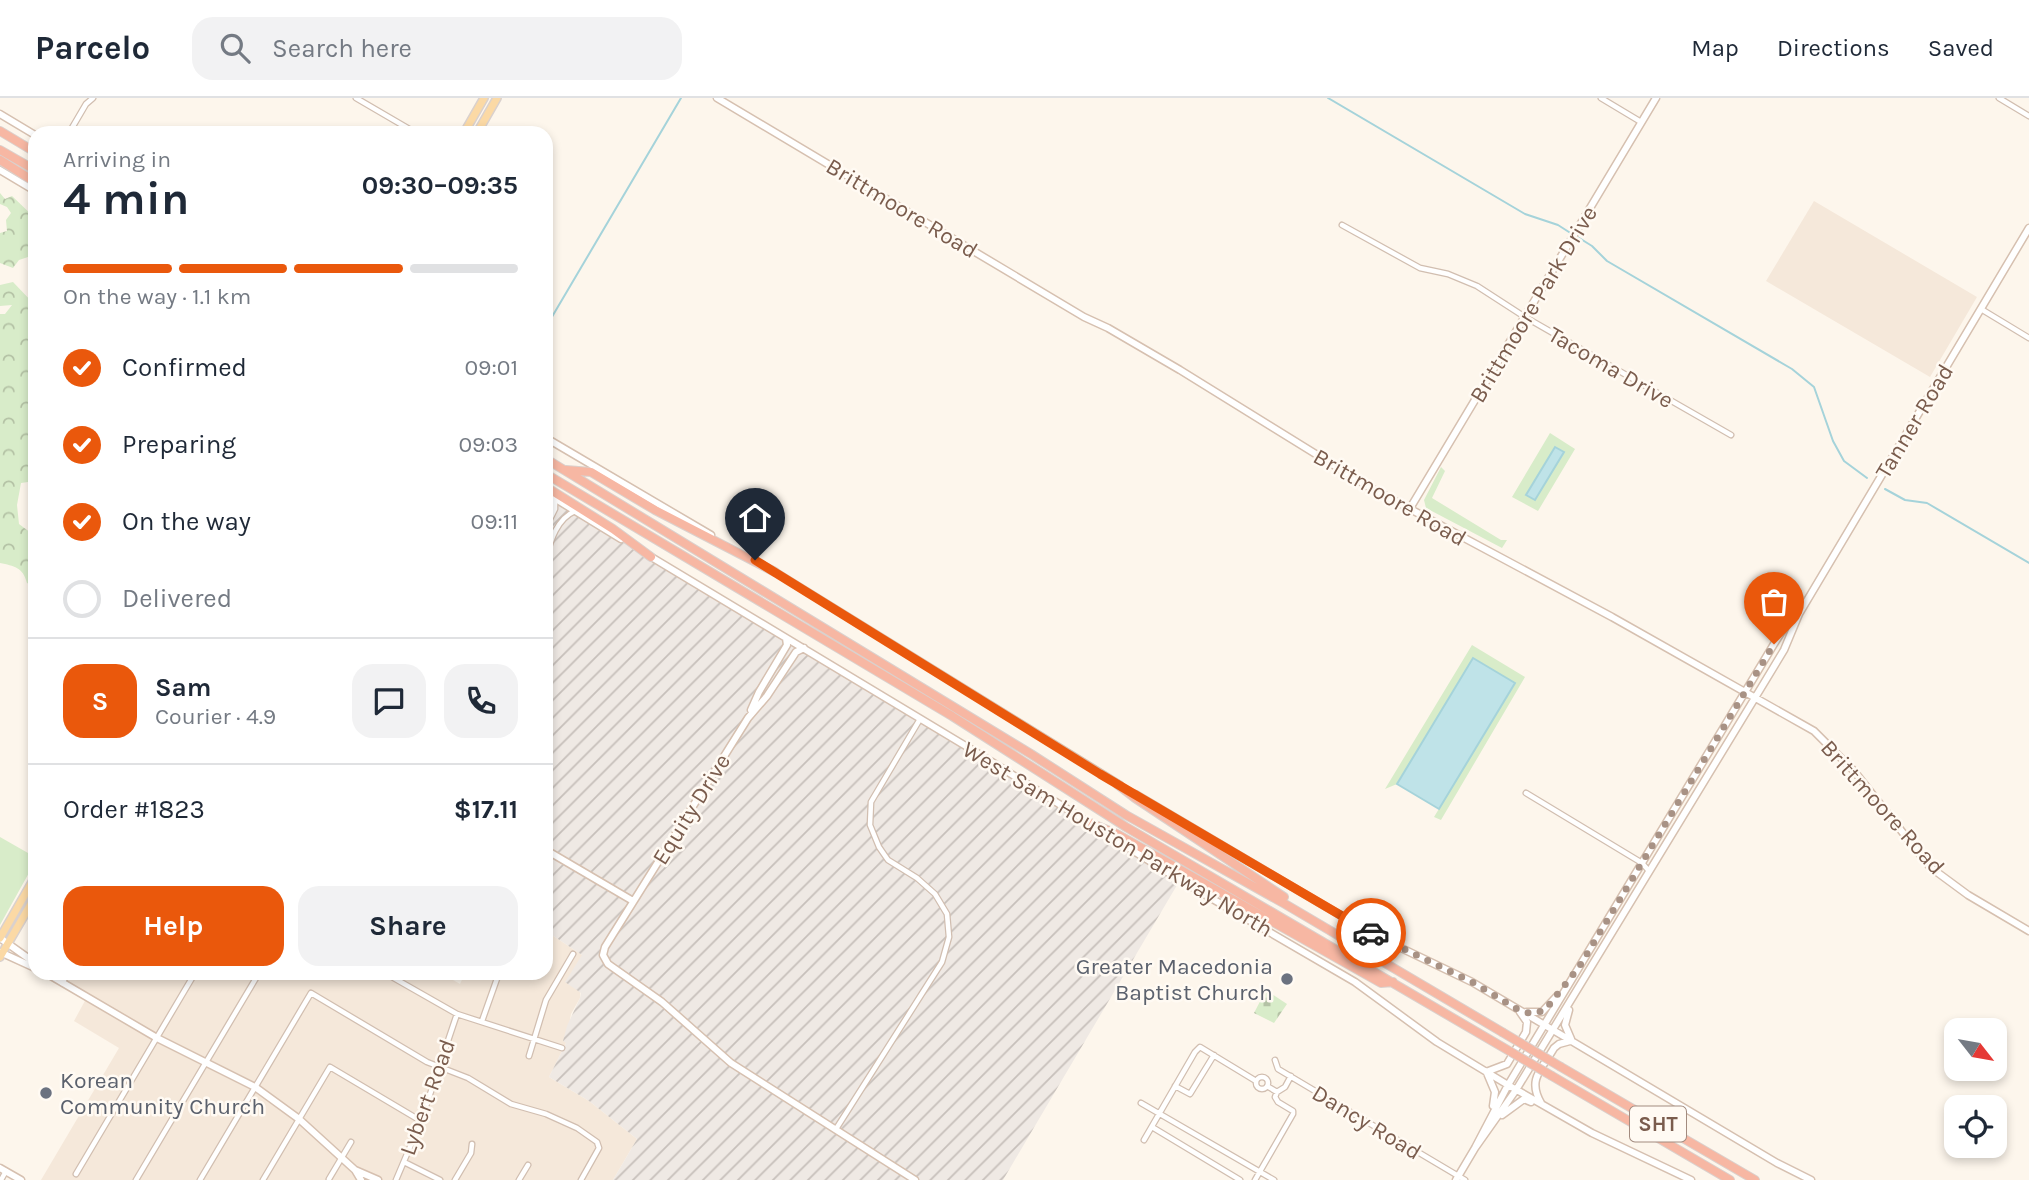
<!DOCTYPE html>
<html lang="en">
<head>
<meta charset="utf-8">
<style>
	:root { --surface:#fff; --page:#f2f2f3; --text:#1f2937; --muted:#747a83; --line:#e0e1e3; --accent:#ea580c }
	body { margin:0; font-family:Karla,sans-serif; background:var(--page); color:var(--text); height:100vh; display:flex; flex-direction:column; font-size:26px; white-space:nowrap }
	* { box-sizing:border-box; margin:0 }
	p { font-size:23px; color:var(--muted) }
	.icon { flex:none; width:38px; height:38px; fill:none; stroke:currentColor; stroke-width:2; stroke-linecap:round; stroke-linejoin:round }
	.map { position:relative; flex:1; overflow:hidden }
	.drawer { position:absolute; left:28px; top:28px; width:525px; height:854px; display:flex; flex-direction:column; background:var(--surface); border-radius:21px; box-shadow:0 4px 10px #0003 }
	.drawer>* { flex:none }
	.needle { width:46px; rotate:121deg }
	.buttons { position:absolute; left:1944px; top:920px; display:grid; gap:14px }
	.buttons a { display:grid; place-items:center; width:63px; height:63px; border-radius:14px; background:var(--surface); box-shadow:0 4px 10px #0003; font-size:35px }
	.pin { position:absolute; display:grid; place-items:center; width:60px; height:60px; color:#fff; margin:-72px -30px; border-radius:50% 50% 50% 0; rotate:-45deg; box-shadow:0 0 7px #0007 }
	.pin .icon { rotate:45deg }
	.courier { position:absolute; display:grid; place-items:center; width:70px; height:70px; margin:-35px; border:5px solid #ea580c; border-radius:50%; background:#fff; color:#222; box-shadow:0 2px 9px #0007 }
	.headline em { font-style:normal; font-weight:700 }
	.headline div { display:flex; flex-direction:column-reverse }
	.headline { display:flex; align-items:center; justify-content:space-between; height:119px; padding:0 35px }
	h1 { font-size:46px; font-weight:700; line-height:52px }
	.bar { display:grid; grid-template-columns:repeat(4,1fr); gap:10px 7px; align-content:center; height:84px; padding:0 35px }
	.bar i { height:9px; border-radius:5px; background:var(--line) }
	.bar .current { background:var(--accent) }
	.bar p { grid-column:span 4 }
	.line { display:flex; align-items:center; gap:18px; padding:0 35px; border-top:2px solid var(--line) }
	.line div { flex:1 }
	.round { display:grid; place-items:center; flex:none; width:74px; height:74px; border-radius:21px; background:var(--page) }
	ol { padding:0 35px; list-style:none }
	li { display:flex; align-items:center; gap:21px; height:77px }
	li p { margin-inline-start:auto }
	li .icon { padding:7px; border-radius:50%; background:var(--accent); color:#fff; stroke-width:4 }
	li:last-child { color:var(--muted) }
	li i { width:38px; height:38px; border:4px solid var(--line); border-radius:50% }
	.cta { display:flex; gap:14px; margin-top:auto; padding:14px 35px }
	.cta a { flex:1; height:80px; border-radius:21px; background:var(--accent); color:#fff; font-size:28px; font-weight:700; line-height:80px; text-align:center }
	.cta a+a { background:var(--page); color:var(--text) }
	header { display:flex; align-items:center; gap:42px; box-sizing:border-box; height:98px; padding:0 35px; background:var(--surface); border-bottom:2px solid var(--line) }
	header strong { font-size:33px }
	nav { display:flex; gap:38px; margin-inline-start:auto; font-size:24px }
	.search { width:490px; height:63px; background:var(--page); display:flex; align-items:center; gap:18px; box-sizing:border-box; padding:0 24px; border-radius:21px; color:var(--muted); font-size:26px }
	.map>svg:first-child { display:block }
	.residential { fill:#f5e8da }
	.industrial { fill:url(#industrial-furrows) }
	.grass { fill:#d8ecc9 }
	.forest { fill:url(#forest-crowns) }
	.cemetery { fill:url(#cemetery-stones) }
	.water { fill:#bfe3e8; stroke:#a5d3da; stroke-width:2 }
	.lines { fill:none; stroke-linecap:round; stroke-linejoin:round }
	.stream { stroke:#a5d3da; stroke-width:2 }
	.street-casing { stroke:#d1beb0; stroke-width:7 }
	.secondary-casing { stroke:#d6c0b0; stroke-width:9 }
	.primary-casing { stroke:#dad1cd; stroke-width:10 }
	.highway-casing { stroke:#dad1cd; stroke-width:10 }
	.street { stroke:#fff; stroke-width:4.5 }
	.secondary { stroke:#fff; stroke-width:6 }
	.primary { stroke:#fbd9a5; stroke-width:7 }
	.highway { stroke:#f7b7a3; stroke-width:8 }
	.highway-bridge-casing { stroke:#dad1cd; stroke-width:10; stroke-linecap:butt }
	.highway-bridge { stroke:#f7b7a3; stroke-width:8 }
	.done { stroke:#a89285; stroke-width:7; stroke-dasharray:0 12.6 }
	.route { stroke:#ea580c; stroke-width:9 }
	.worship-dot { fill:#6b7280; stroke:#fffaf3; stroke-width:2.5 }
	.labels { text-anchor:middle; stroke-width:5; stroke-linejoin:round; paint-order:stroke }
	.shield { fill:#fffaf3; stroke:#a28b7f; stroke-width:2 }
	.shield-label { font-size:21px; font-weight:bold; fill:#7a5c4d }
	.street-label { font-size:23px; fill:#7a5c4d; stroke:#fffaf3 }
	.worship-label { font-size:23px; fill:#5b616d; stroke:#fffaf3; text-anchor:end }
</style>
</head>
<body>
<header>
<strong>Parcelo</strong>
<div class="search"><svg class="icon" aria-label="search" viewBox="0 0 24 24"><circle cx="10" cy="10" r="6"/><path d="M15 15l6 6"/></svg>Search here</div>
<nav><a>Map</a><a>Directions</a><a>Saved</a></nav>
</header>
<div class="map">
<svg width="2029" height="1082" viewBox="0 0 2029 1082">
	<defs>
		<pattern id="industrial-furrows" width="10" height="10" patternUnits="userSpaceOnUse" patternTransform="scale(1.75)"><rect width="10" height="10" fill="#efe9e4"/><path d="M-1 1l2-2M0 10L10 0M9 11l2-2" fill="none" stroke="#c7c0bb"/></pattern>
		<pattern id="forest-crowns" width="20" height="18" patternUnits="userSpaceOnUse" patternTransform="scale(1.75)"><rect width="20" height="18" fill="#d8ecc9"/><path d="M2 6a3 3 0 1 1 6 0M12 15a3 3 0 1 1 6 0" fill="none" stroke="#b4c2a5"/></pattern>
		<pattern id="cemetery-stones" width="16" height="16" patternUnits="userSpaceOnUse" patternTransform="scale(1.75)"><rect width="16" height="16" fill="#d8ecc9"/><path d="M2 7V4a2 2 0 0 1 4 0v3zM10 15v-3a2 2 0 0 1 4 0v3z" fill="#b4c2a5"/></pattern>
	</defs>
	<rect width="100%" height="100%" fill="#fdf6ec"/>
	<path class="residential" d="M1814 103 1977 199 1930 279 1766 183Z
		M546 833 582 857 580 900 571 916 566 945 549 979 589 1003 637 1041 613 1082H41L119 950 74 923 87 899 46 875H441L460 886 465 875H546Z"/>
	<path class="industrial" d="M546 395 1180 782 1003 1082H613L637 1041 589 1003 549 979 566 945 563 943 567 928 580 900 581 895 565 884 582 857 546 833Z"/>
	<path class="grass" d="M1550 335 1575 351 1538 413 1512 399Z
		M1441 369 1445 373 1432 400 1501 442H1507L1502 450 1426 410 1424 402Z
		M1472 547 1525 579 1441 722 1434 719 1515 586 1473 560 1397 686 1385 691Z
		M0 739 35 759V764L0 827Z"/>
	<path class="forest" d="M0 95 5 101 12 98 35 120V167L28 159 19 162 13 170 0 165V135L7 133 6 122 11 115 7 109 0 106Z
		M13 184 35 207V383L21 385 17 407 19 426 35 438V489L27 485C23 469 14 468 0 465V216H5L12 207 0 208V187Z"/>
	<path class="cemetery" d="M1266 892 1287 906 1274 925 1254 915Z"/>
	<path class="water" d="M1555 349 1564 354 1535 402 1526 397Z
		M1473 560 1515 585 1439 711 1397 686Z"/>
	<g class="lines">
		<path class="stream" d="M1328 0 1525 116 1558 127 1572 136
			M1576 138 1592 148 1607 163 1792 271 1814 289 1833 343 1844 363 1867 380
			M546 229 681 0
			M1885 391 1905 402 1927 405 2029 465"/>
		<g class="street-casing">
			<path id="street" d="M356 0 416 35
				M1601 0 1641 24
				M1999 0 2029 18
				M69 35 86 6 93 0
				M1342 127 1420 170 1448 176 1477 188 1525 219 1731 337
				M1981 211 2029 240
				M546 429 555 411V402
				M546 460C551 441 557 421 575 413
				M1526 695 1642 765 1649 773
				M385 875 457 916 562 950
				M62 885 68 875
				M482 923 499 875
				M529 958 546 902 573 856
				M1275 962 1278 971 1465 1082
				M1256 985a6 6 0 1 1 12 0a6 6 0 1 1-12 0Z
				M1175 988 1190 996 1214 957
				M1267 988 1277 994 1285 989 1291 978
				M1141 1005 1274 1082
				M1152 1029 1240 1082
				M836 1031 942 864 949 839 947 816 935 796 917 780 888 762 879 749 870 727 871 704 920 621
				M1144 1042 1195 954 1200 949 1256 983
				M404 1064 440 1082
				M76 1076 195 875
				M329 1081 351 1044
				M1 1082 6 1073
				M136 1082 259 875
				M200 1082 311 895 427 964 468 980 511 1006 546 1016 577 1030 597 1044 599 1050 581 1082
				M263 1082 330 969 421 1023
				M396 1082 421 1023 457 916
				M455 1082 471 1055 472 1046
				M519 1082 528 1067
				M1255 1082 1293 1016V1013L1278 1004 1275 999 1277 994"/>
		</g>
		<g class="secondary-casing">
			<path id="secondary" d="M717 0 1084 219 1108 230 1180 272 1369 389 1612 519 1814 633 1854 673 1930 769 1968 797 2029 833
				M0 16 35 37
				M0 72 35 93
				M546 340 711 437
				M546 395 621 441
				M1409 412 1656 0
				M648 457 984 659 1091 726
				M772 472 1120 687
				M804 550 796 554 767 598 748 620 605 849 603 857 608 866 662 904 731 965 915 1082
				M751 612 759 594 787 547 786 540
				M1135 696 1374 837 1472 884 1777 1065 1811 1082
				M1100 732 1180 782 1355 884 1437 944 1508 987 1592 1035 1691 1082
				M546 752 633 803
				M0 840 35 865
				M0 854 35 870
				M46 875 157 940 255 989 299 1021 355 1072 361 1082
				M1569 912 1565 927 1571 941
				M1526 914H1542L1557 898
				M1486 974 1507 966 1526 934 1527 924 1520 914
				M1487 975 1495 994 1493 1008
				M1541 1005C1527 981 1542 971 1554 950L1559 946 1570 943
				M1502 1017 1524 1001 1531 1004
				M1475 1050 1516 992 1761 590 1784 552 1799 516 2029 130
				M0 1070 21 1082
				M355 1072 378 1082
				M1456 1082 1475 1050 1508 987 1774 546 1784 530 1795 520"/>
		</g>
		<g class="primary-casing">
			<path id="primary" d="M464 35 484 0
				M477 35 497 0
				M0 840 35 779
				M0 859 35 799"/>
		</g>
		<g class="highway-casing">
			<path id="highway" d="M0 33 35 54
				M0 52 35 72
				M0 62 35 84
				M546 361 1031 656 1126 717 1285 806 1502 934
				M566 372 591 374 655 412 775 474
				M546 376 952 618 1126 729 1511 954
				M546 389 613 431 651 459
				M1117 686 1135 700 1284 799
				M1088 724 1117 736 1381 885 1393 884
				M1561 969 1755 1082
				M1552 978 1730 1082"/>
		</g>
		<use href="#street" class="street"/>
		<use href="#secondary" class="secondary"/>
		<use href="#primary" class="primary"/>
		<use href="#highway" class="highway"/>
		<g class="highway-bridge-casing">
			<path id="highway-bridge" d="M1502 934 1561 969
				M1511 954 1552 978"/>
		</g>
		<use href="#highway-bridge" class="highway-bridge"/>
	</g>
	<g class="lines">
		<path class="done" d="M1371 835 1472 884 1519 912 1532 916 1545 912 1579 869 1774 546"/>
		<path class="route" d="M755 462 1100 676 1371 835"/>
	</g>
	<g class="worship-dot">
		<circle cx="1287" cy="881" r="7"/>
		<circle cx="46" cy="995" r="7"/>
	</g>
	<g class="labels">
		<rect class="shield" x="1630" y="1008.5" width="56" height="35" rx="5"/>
		<g class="shield-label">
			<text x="1658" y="1033">SHT</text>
		</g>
		<g class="street-label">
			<text transform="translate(902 110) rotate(31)" y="8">Brittmoore Road</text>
			<text transform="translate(1533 206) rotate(-59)" y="8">Brittmoore Park Drive</text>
			<text transform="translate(1611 269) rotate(30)" y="8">Tacoma Drive</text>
			<text transform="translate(1914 323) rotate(-59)" y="8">Tanner Road</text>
			<text transform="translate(1390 399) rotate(30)" y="8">Brittmoore Road</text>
			<text transform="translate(1883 709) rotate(48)" y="8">Brittmoore Road</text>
			<text transform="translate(691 711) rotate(-58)" y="8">Equity Drive</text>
			<text transform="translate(1118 741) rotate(31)" y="8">West Sam Houston Parkway North</text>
			<text transform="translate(427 999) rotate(-70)" y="8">Lybert Road</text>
			<text transform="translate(1367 1024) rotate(31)" y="8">Dancy Road</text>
		</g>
		<g class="worship-label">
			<text x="1273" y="876">Greater Macedonia<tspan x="1273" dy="26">Baptist Church</tspan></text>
			<text x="60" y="990" text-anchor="start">Korean<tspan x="60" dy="26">Community Church</tspan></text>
		</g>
	</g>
</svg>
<div class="buttons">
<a><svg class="needle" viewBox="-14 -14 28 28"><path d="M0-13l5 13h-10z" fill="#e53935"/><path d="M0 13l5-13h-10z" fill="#747a83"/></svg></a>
<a><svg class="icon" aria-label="locate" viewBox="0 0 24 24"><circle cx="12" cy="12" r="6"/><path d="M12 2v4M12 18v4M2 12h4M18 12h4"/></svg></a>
</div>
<div class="pin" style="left:1774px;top:546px;background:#ea580c"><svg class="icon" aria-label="bag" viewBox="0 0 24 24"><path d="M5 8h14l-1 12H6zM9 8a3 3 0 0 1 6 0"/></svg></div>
<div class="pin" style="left:755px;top:462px;background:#1f2937"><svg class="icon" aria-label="home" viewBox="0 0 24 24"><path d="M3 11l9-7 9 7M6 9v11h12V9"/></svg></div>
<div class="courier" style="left:1371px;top:835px"><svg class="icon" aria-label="car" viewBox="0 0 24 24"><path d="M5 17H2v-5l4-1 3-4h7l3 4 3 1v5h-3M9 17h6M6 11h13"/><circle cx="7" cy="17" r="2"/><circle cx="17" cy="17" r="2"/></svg></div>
<section class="drawer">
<div class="headline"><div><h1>4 min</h1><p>Arriving in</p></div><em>09:30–09:35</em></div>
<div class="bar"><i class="current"></i><i class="current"></i><i class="current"></i><i></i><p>On the way · 1.1 km</p></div>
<ol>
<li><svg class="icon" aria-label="check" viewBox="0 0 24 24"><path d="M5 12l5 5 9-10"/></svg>Confirmed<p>09:01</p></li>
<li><svg class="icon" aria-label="check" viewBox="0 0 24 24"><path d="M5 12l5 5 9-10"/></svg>Preparing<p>09:03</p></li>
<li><svg class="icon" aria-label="check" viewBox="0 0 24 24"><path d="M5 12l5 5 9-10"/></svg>On the way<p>09:11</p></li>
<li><i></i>Delivered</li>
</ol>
<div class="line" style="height:126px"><b class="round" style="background:var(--accent);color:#fff">S</b><div><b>Sam</b><p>Courier · 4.9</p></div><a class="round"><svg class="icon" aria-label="chat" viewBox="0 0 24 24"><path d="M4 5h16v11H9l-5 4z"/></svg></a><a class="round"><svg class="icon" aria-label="phone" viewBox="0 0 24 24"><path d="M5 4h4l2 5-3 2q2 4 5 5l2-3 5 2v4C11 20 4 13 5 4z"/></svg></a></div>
<div class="line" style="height:91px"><div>Order #1823</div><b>$17.11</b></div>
<div class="cta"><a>Help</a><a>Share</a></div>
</section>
</div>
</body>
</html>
